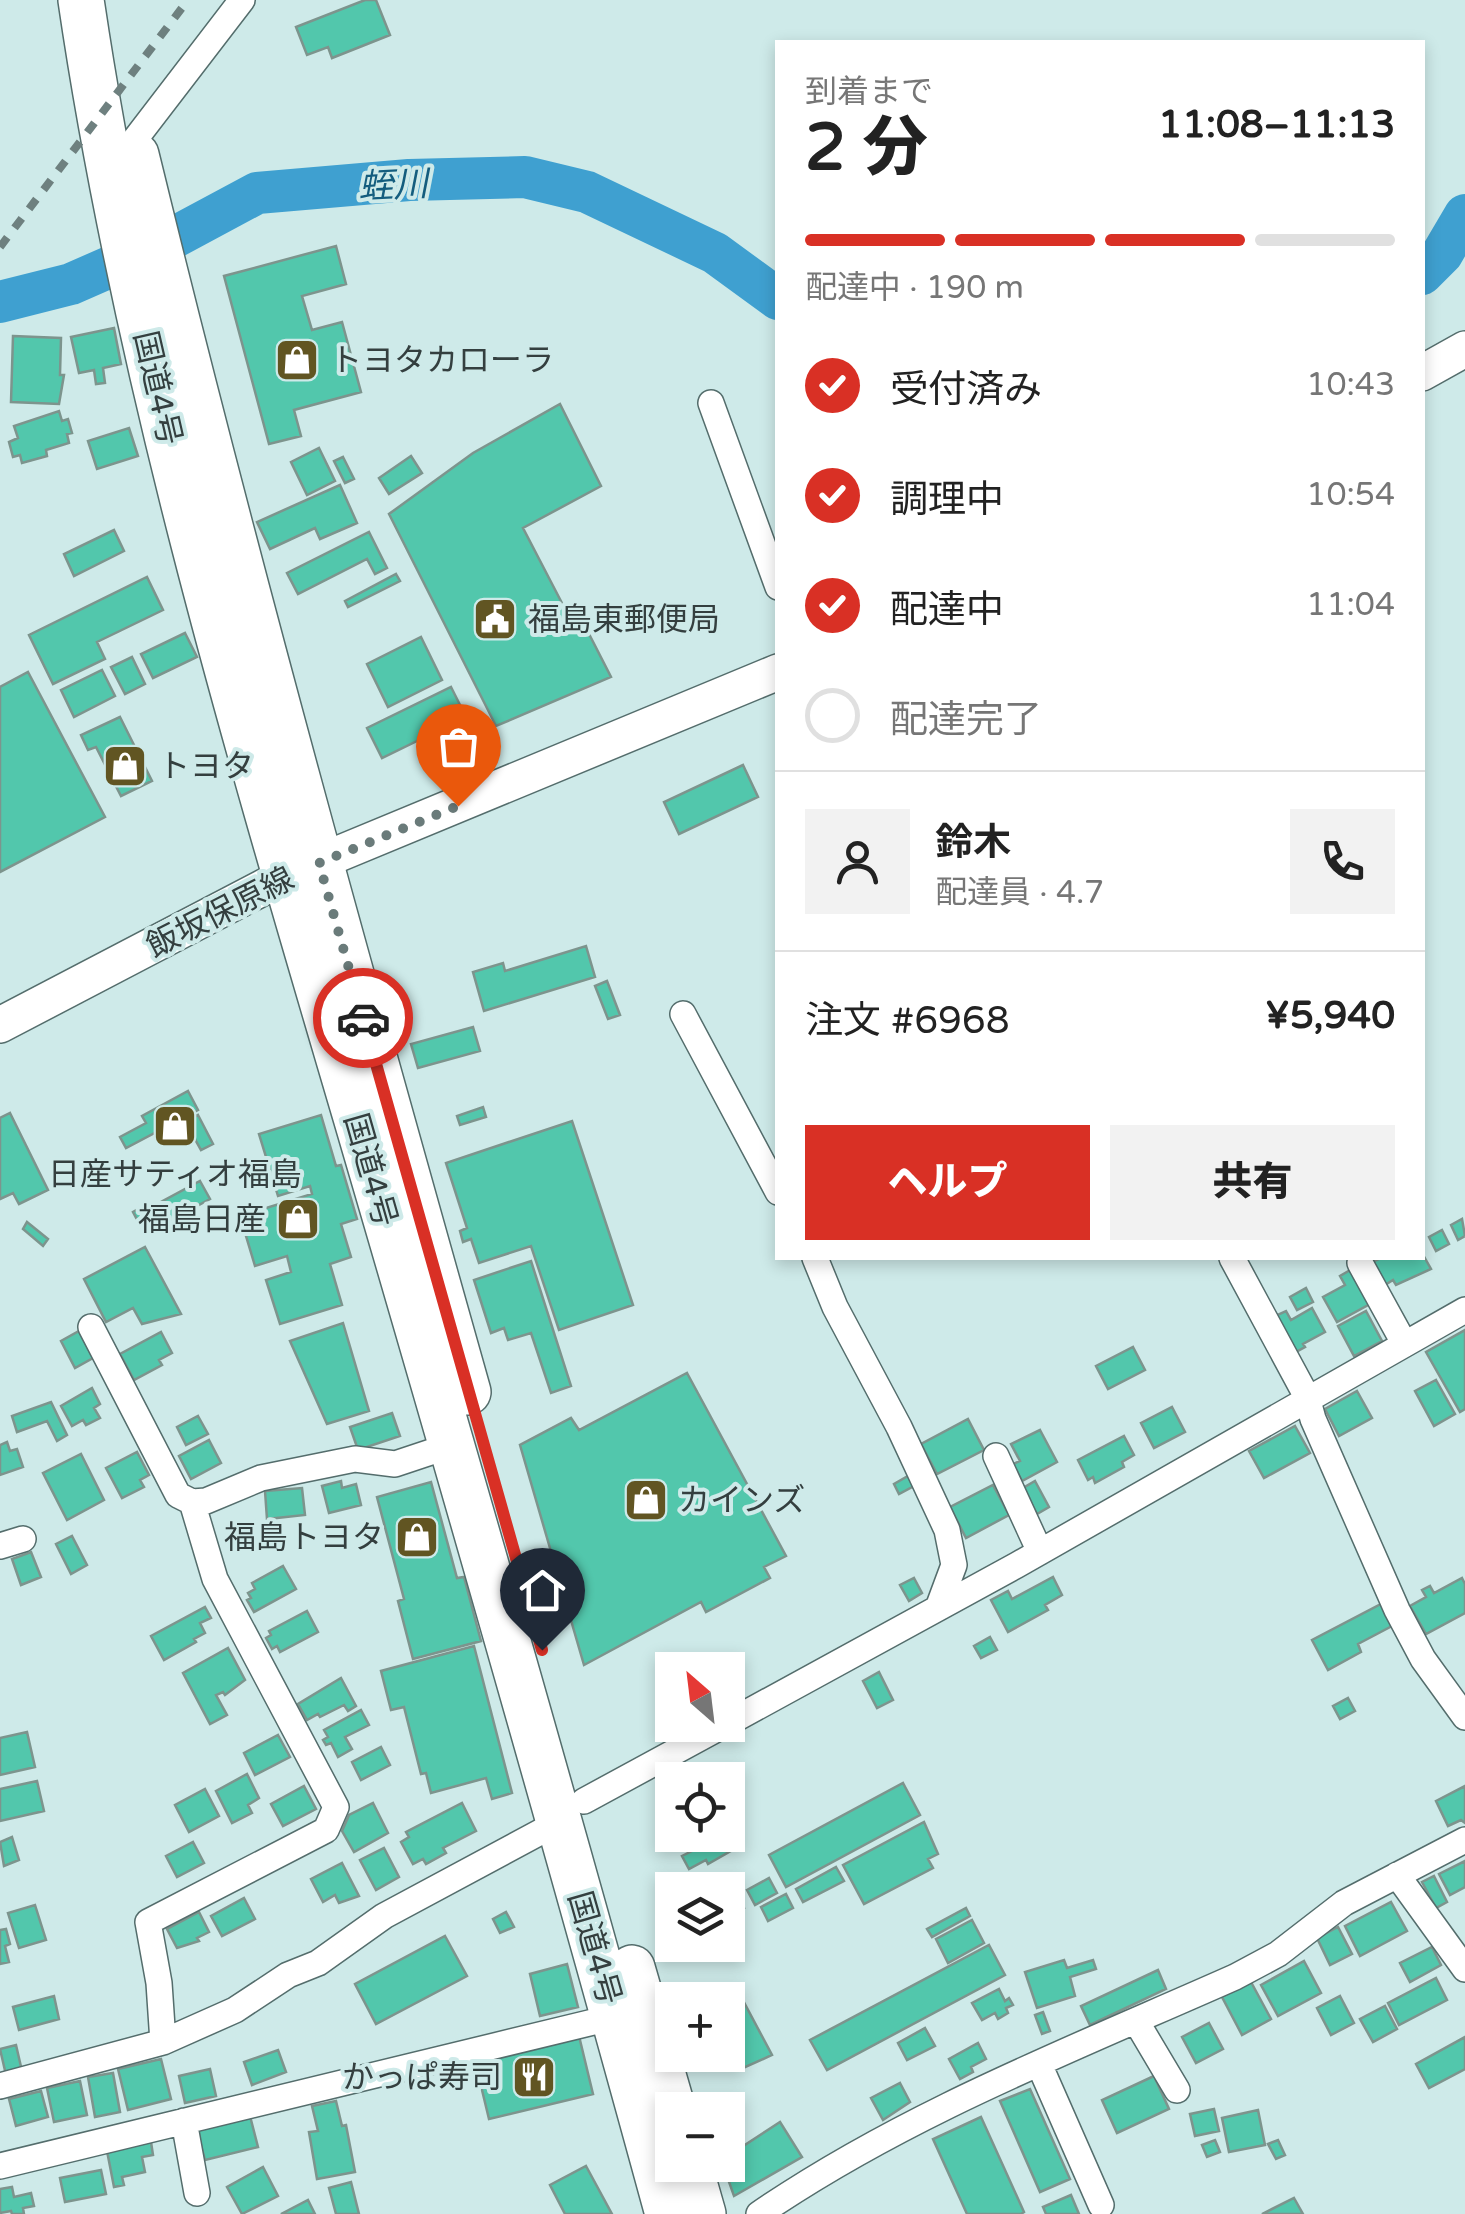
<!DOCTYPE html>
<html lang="ja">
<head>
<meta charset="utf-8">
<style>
	:root { --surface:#fff; --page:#f2f2f2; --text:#222; --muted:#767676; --line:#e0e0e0; --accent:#d93025 }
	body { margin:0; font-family:"Varela Round","Noto Sans JP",sans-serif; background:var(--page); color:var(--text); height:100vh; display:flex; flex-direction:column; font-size:38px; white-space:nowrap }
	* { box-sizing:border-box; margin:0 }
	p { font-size:32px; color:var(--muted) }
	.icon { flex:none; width:55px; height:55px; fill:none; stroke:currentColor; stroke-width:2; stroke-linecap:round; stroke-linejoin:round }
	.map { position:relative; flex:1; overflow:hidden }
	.sheet { position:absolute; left:775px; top:40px; width:650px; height:1220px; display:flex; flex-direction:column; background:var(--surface); border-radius:0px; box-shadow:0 5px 15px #0003 }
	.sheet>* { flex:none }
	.needle { width:65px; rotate:332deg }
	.fabs { position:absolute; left:655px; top:1652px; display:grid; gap:20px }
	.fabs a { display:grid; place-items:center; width:90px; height:90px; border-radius:0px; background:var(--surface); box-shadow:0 5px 15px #0003; font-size:50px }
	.pin { position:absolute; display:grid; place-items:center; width:85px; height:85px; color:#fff; margin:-102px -42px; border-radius:50% 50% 50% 0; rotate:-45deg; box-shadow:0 0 10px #0007 }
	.pin .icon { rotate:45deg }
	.courier { position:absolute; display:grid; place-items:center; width:100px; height:100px; margin:-50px; border:8px solid #d93025; border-radius:50%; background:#fff; color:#222; box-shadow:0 2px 12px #0007 }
	.head em { font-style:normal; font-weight:800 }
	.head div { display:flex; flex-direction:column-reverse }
	.head { display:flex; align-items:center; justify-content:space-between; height:170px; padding:0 30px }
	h1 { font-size:65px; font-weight:800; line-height:75px }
	.bar { display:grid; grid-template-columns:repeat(4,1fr); gap:15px 10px; align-content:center; height:120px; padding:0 30px }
	.bar i { height:12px; border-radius:8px; background:var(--line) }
	.bar .on { background:var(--accent) }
	.bar p { grid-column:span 4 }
	.line { display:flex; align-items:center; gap:25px; padding:0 30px; border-top:2px solid var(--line) }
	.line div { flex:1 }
	.round { display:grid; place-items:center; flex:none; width:105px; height:105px; border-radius:0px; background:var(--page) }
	ol { padding:0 30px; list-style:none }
	li { display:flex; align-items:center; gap:30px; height:110px }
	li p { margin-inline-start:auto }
	li .icon { padding:10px; border-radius:50%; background:var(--accent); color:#fff; stroke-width:4 }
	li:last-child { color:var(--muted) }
	li i { width:55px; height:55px; border:5px solid var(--line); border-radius:50% }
	.primary-button { display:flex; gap:20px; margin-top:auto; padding:20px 30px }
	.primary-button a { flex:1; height:115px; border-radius:0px; background:var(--accent); color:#fff; font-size:40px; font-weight:800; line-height:115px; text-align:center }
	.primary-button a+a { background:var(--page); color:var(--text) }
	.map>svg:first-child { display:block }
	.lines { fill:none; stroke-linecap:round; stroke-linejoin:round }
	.river { stroke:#3fa0d0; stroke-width:42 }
	.building { fill:#52c7ac; stroke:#7d948d; stroke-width:2.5 }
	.street-casing { stroke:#546d6c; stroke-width:28 }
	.secondary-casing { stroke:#546d6c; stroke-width:38 }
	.highway-casing { stroke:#546d6c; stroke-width:48 }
	.street { stroke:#fff; stroke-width:25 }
	.secondary { stroke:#fff; stroke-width:35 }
	.highway { stroke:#fff; stroke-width:45 }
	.rail { stroke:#6e807f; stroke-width:8; stroke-dasharray:12 12; stroke-linecap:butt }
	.done { stroke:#6a7b7a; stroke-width:10; stroke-dasharray:0 18 }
	.route { stroke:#d93025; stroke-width:12 }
	.labels { text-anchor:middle; stroke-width:8; stroke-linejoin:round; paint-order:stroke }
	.poi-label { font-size:32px; fill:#343f3f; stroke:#ceeae9; text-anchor:start }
	.street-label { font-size:32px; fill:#343f3f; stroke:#ceeae9 }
	.water-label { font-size:35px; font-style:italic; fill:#145d7e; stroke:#ceeae9 }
</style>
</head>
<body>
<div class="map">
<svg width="1465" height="2214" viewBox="0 0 1465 2214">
	<rect width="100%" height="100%" fill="#ceeae9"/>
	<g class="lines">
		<path class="river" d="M1422 274 1442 254 1465 215
			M0 302 71 284 160 245 257 193 409 180 525 177 587 192 715 253 778 299"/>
	</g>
	<path class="building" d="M365 0H376L390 35 332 58 328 47 307 55 296 27Z
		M336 246 346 284 302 296 312 330 342 322 361 392 294 410 301 436 269 444 224 276Z
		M114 328 121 364 103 368 105 383 96 384 94 370 79 373 71 337Z
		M13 336 61 338 60 375H64L59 404 11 402Z
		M560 404 601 486 523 528 577 632 586 628 611 677 496 726 389 514 473 453Z
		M59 411 62 421 68 419 72 433 67 434 69 443 46 450 47 456 22 463 20 455 13 457 9 442 18 438 14 426Z
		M129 428 138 456 97 469 88 441Z
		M319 448 335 481 307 495 291 462Z
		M411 456 422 473 389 494 379 478Z
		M343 457 354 479 345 483 334 461Z
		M340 485 357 523 320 539 315 528 270 549 257 522Z
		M114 530 124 551 74 576 64 554Z
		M369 532 387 568 375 574 367 559 298 594 287 573Z
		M396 574 400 581 348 607 345 601Z
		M147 577 163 610 97 642 105 659 53 684 29 635Z
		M185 633 197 657 153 678 141 654Z
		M421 637 442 680 388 707 367 664Z
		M132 657 145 684 125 694 111 667Z
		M102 670 115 696 74 717 61 690Z
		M28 672 105 817 0 872V687Z
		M451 687 466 717 382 758 367 728Z
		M120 717 152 781 121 796 96 747 88 750 81 735Z
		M743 765 758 797 679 834 664 802Z
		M586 946 595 977 484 1011 473 972 503 963 505 971Z
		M607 981 620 1015 608 1019 595 986Z
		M473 1027 480 1051 418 1068 411 1044Z
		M188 1091 198 1110 126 1148 120 1137 146 1123 142 1116Z
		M483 1107 486 1117 460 1125 457 1116Z
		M10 1113 48 1190 19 1204 13 1193 0 1199V1118Z
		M198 1115 213 1144 201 1150 185 1121Z
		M321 1115 336 1166 341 1165 357 1219 341 1224 351 1257 330 1264 342 1305 280 1324 266 1280 291 1272 287 1256 255 1266 243 1226 259 1221 256 1211 312 1194 310 1186 278 1196 259 1134Z
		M572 1121 633 1305 559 1330 531 1246 479 1263 471 1239 463 1242 460 1231 467 1228 446 1163Z
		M200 1181 210 1199 169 1221 159 1203Z
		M149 1203 159 1222 143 1231 133 1212Z
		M1462 1219 1465 1236 1458 1240 1451 1225Z
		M27 1222 48 1239 43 1246 23 1229Z
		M1442 1230 1449 1244 1436 1251 1429 1237Z
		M145 1247 181 1314 142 1324 133 1308 106 1322 84 1279Z
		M1422 1253 1431 1269 1396 1285 1393 1280 1385 1285 1373 1262 1381 1258H1422Z
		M531 1261 571 1386 551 1393 531 1333 508 1340 504 1328 491 1333 474 1280Z
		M1352 1269 1370 1304 1337 1322 1323 1297 1345 1285 1340 1276Z
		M1306 1288 1313 1302 1297 1310 1290 1297Z
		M1312 1308 1325 1332 1303 1344 1305 1347 1294 1353 1275 1316 1286 1311 1291 1320Z
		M1366 1311 1382 1341 1354 1356 1338 1326Z
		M343 1323 369 1411 327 1424 290 1341Z
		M1465 1330V1409L1460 1412 1426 1352Z
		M79 1331 93 1358 75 1368 61 1341Z
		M161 1332 172 1353 159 1360 162 1365 134 1380 120 1354Z
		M1133 1347 1145 1370 1108 1389 1096 1366Z
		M687 1373 786 1556 764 1567 770 1578 706 1612 701 1602 584 1665 520 1445 571 1418 579 1430Z
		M1436 1380 1455 1414 1434 1426 1415 1391Z
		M92 1388 100 1404 94 1408 100 1418 86 1425 83 1420 72 1426 61 1406Z
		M1357 1391 1372 1418 1339 1436 1325 1409Z
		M51 1402 67 1435 57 1441 47 1421 17 1432 12 1416Z
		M1172 1407 1185 1432 1154 1448 1141 1423Z
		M392 1413 400 1436 358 1450 350 1427Z
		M198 1416 208 1434 186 1445 177 1427Z
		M968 1419 984 1450 937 1474 921 1444Z
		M1295 1426 1310 1453 1264 1478 1249 1451Z
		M1040 1430 1057 1462 1022 1481 1013 1464 1020 1461 1011 1444Z
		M1124 1436 1134 1455 1122 1462 1124 1467 1095 1483 1093 1477 1088 1480 1078 1460Z
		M209 1440 221 1463 191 1479 179 1456Z
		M7 1442 10 1451 17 1449 23 1467 0 1475V1445Z
		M137 1452 149 1475 140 1480 144 1487 122 1498 106 1468Z
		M81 1454 104 1500 67 1520 43 1473Z
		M908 1476 914 1486 899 1494 894 1484Z
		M341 1481 342 1488 356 1484 361 1505 329 1513 322 1486Z
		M1035 1481 1049 1507 1037 1514 1023 1488Z
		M431 1482 457 1578 464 1577 481 1641 413 1659 398 1601 404 1599 377 1497Z
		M993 1485 1009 1515 966 1538 950 1507Z
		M302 1488 305 1515 267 1519 265 1491Z
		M72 1536 87 1565 71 1574 56 1544Z
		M31 1552 41 1577 21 1585 12 1559Z
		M283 1566 296 1589 254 1612 247 1600 251 1598 248 1593 255 1589 252 1583Z
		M1053 1577 1062 1595 1045 1605 1048 1610 1008 1632 991 1600 1008 1591 1012 1599Z
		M914 1578 922 1593 909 1601 900 1585Z
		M1462 1578 1465 1584V1613L1426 1634 1410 1606 1426 1597 1422 1590 1430 1586 1434 1593Z
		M1381 1604 1392 1626 1358 1644 1361 1652 1328 1670 1312 1640Z
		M205 1607 211 1618 200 1623 205 1633 194 1639 196 1642 164 1660 151 1636Z
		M307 1611 318 1632 280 1652 277 1646 272 1649 266 1638 271 1635 269 1631Z
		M990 1637 997 1650 981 1658 974 1646Z
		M474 1646 512 1793 492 1799 486 1778 431 1793 426 1773 421 1774 404 1707 391 1710 381 1671Z
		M228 1648 245 1680 225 1695 223 1692 216 1695 227 1715 210 1724 183 1673Z
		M879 1672 893 1700 877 1708 863 1681Z
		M341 1678 356 1706 348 1711 344 1705 320 1717 318 1714 307 1720 298 1704Z
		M1348 1698 1355 1711 1340 1719 1333 1706Z
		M361 1710 369 1725 345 1737 352 1749 338 1757 331 1743 326 1745 323 1740 328 1737 324 1730Z
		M27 1732 35 1767 0 1775V1738Z
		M278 1735 290 1757 255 1775 244 1753Z
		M381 1747 390 1765 361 1780 352 1762Z
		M247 1774 259 1798 248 1805 252 1813 232 1823 216 1791Z
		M37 1781 44 1811 0 1821V1789Z
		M903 1783 920 1815 786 1887 769 1855Z
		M304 1786 316 1809 283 1826 271 1804Z
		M1465 1786V1823L1461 1820 1448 1826 1436 1801Z
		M205 1789 219 1816 189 1832 175 1805Z
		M373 1803 388 1833 354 1852 342 1831 349 1815Z
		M462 1803 476 1831 443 1848 446 1853 426 1864 423 1859 413 1864 401 1842 409 1837 406 1832Z
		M924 1822 938 1854 928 1859 933 1868 864 1904 843 1865Z
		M728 1833 736 1848 708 1864 706 1860 689 1869 682 1856Z
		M12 1837 19 1860 4 1866 0 1842Z
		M193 1842 204 1863 177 1877 166 1856Z
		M384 1848 399 1877 376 1890 360 1860Z
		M1465 1861V1887L1450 1895 1439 1874Z
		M342 1863 359 1896 339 1903 335 1895 323 1902 311 1879Z
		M836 1867 844 1881 803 1902 796 1889Z
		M1434 1876 1447 1902 1436 1908 1422 1882Z
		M769 1878 777 1893 755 1905 747 1890Z
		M733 1886 744 1908 732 1915 725 1890Z
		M786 1894 793 1908 768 1921 761 1907Z
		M244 1898 255 1919 222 1936 211 1916Z
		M1391 1902 1407 1931 1360 1956 1345 1926Z
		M35 1905 46 1940 19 1948 8 1913Z
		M966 1908 970 1916 932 1937 927 1929Z
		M199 1912 209 1932 197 1938 199 1941 177 1948 167 1929Z
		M506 1912 514 1927 500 1933 493 1919Z
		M972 1920 984 1943 948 1963 936 1939Z
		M1338 1927 1352 1954 1330 1965 1317 1938Z
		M6 1929 10 1944 5 1946 9 1962 0 1964V1930Z
		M445 1936 467 1976 376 2024 355 1984Z
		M989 1945 1005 1975 827 2070 810 2040Z
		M1432 1947 1441 1965 1410 1982 1400 1963Z
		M1064 1960 1067 1968 1093 1960 1096 1969 1070 1977 1075 1996 1037 2008 1025 1972Z
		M1304 1961 1321 1993 1278 2016 1261 1985Z
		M567 1964 578 2007 540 2016 530 1974Z
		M1158 1970 1166 1989 1090 2025 1081 2006Z
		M1436 1978 1447 2000 1399 2025 1388 2003Z
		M1251 1982 1271 2019 1242 2035 1222 1997Z
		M999 1989 1005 2001 1009 1998 1013 2005 1006 2008 1008 2013 998 2019 995 2013 982 2020 972 2003Z
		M738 1991 772 2055 741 2069 693 2059 692 2055H728V2000H719Z
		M54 1996 59 2019 19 2030 13 2007Z
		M1340 1996 1354 2023 1331 2035 1317 2008Z
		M1385 2006 1397 2029 1373 2042 1360 2019Z
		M1043 2012 1050 2031 1042 2034 1035 2015Z
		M1209 2023 1223 2049 1196 2063 1182 2037Z
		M925 2028 935 2046 907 2060 898 2043Z
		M579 2036 593 2094 489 2119 475 2061Z
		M1465 2037V2069L1429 2088 1416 2064Z
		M978 2043 986 2059 971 2067 973 2072 960 2079 949 2059Z
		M16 2045 22 2071 6 2075 0 2049Z
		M278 2050 286 2072 252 2085 244 2062Z
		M161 2059 171 2099 128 2110 118 2069Z
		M210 2069 216 2096 185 2103 179 2076Z
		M113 2073 120 2112 95 2117 88 2077Z
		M1154 2076 1169 2109 1117 2133 1102 2100Z
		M80 2081 87 2115 54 2122 47 2088Z
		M900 2083 910 2102 883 2120 871 2098Z
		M1030 2089 1070 2179 1040 2192 1000 2101Z
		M41 2091 48 2117 16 2126 9 2099Z
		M336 2101 342 2126 346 2125 355 2172 317 2179 309 2132 318 2131 312 2106Z
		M1214 2109 1219 2131 1195 2136 1190 2114Z
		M1258 2110 1265 2145 1229 2152 1222 2118Z
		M250 2116 258 2147 205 2160 197 2130Z
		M981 2117 1024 2212 1021 2214H967L933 2139Z
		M780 2122 802 2157 734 2196 723 2165H728V2156Z
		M1215 2140 1220 2152 1207 2157 1202 2145Z
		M1278 2140 1285 2155 1276 2159 1268 2144Z
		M151 2142 153 2155 142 2157 145 2172 122 2177 124 2185 114 2187 107 2151Z
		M586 2166 612 2214H565L550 2185Z
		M263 2167 278 2196 242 2214 227 2187Z
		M101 2170 106 2194 65 2202 60 2178Z
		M351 2182 359 2214H336L329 2188Z
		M12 2187 14 2197 31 2193 34 2206 23 2208 24 2214H12L11 2211 0 2213V2189Z
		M1071 2195 1079 2214H1046L1043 2207Z
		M1294 2198 1303 2214H1262Z
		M308 2200 315 2214H281Z"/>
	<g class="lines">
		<g class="street-casing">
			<path id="street" d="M133 142 242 0
				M711 403 778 587
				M683 1014 778 1192
				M815 1258 835 1307 899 1427 947 1530 954 1565 938 1608
				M1232 1258 1307 1397 1313 1419 1397 1610 1423 1659 1465 1717
				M1360 1263 1404 1343
				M91 1327 178 1495 192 1502 206 1501 261 1478 355 1459 395 1464 452 1445
				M996 1456 1040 1552
				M0 1546 23 1539
				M728 1723 1017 1565 1465 1310
				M584 1801 724 1725
				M1397 1875 1465 1969
				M1136 2021 1177 2090
				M163 2042 159 1983 148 1922 326 1830 336 1807 215 1579 192 1502
				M1039 2064 1101 2205
				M0 2086 163 2042 235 2010 288 1975 318 1963 384 1916 559 1822
				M184 2121 197 2193
				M0 2166 614 2017
				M759 2214C905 2114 1073 2049 1235 1977L1278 1954 1344 1903 1465 1840"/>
		</g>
		<g class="secondary-casing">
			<path id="secondary" d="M1422 373 1465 349
				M0 1025 285 876 778 672"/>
		</g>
		<g class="highway-casing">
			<path id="highway" d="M81 0C137 380 248 750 356 1117 463 1482 568 1848 668 2214
				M136 155C237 570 352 981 468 1392
				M632 1968 673 2110
				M689 2165 703 2214"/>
		</g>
		<use href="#street" class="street"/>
		<use href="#secondary" class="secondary"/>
		<use href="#highway" class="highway"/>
		<path class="rail" d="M0 247 188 0"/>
	</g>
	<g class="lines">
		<path class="done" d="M363 1018 319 863 458 806"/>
		<path class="route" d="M363 1018 542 1650"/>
	</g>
	<defs>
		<g id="shop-square" transform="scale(2.25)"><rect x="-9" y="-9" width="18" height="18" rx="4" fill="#615522" stroke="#ceeae9"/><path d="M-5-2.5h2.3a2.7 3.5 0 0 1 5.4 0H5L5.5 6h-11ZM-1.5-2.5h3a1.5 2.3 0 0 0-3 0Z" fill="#fff"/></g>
		<g id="civic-square" transform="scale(2.25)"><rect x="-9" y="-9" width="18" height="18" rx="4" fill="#615522" stroke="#ceeae9"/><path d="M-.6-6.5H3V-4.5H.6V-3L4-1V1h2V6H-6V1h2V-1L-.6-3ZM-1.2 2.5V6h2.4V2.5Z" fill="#fff"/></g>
		<g id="restaurant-square" transform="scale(2.25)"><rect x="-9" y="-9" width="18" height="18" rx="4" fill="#615522" stroke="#ceeae9"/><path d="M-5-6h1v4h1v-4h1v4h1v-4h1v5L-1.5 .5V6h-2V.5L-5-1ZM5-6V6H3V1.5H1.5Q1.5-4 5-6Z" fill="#fff"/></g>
	</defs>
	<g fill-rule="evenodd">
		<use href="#shop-square" x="297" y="360"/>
		<use href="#civic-square" x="495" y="619"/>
		<use href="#shop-square" x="125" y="766"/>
		<use href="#shop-square" x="175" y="1126"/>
		<use href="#shop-square" x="298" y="1219"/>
		<use href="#shop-square" x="646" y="1500"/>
		<use href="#shop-square" x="417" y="1537"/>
		<use href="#restaurant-square" x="534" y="2077"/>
	</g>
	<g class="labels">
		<g class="poi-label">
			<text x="330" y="371">トヨタカローラ</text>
			<text x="528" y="630">福島東郵便局</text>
			<text x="158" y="777">トヨタ</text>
			<text x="175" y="1185" text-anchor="middle">日産サティオ福島</text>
			<text x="266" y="1230" text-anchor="end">福島日産</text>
			<text x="678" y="1511">カインズ</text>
			<text x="384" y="1548" text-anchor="end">福島トヨタ</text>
			<text x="502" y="2088" text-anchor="end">かっぱ寿司</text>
		</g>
		<g class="street-label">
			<text transform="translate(158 388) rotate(77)" y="11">国道4号</text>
			<text transform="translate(220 912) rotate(-27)" y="11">飯坂保原線</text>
			<text transform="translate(371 1170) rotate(74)" y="11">国道4号</text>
			<text transform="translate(595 1948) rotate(74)" y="11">国道4号</text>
		</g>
		<g class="water-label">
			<text transform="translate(393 185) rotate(-3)" y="12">蛭川</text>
		</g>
	</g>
</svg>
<div class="fabs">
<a><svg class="needle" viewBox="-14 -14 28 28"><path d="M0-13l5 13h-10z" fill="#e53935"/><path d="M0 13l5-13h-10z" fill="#767676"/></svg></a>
<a><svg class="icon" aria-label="locate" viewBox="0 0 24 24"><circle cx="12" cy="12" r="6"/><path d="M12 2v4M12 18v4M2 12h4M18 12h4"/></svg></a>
<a><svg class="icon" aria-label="layers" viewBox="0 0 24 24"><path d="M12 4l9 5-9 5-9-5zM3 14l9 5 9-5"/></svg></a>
<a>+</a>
<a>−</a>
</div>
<div class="pin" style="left:458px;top:806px;background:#ea580c"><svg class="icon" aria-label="bag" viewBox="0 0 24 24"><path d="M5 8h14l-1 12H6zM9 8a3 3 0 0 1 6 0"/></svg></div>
<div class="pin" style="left:542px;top:1650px;background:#1f2937"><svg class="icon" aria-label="home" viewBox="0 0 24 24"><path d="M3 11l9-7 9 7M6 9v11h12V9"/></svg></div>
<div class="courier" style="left:363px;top:1018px"><svg class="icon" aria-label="car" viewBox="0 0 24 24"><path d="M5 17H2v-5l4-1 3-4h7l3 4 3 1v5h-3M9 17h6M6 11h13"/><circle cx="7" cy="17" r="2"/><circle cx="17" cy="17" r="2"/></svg></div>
<section class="sheet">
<div class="head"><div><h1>2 分</h1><p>到着まで</p></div><em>11:08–11:13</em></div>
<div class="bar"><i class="on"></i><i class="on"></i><i class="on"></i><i></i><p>配達中 · 190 m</p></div>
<ol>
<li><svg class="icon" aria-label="check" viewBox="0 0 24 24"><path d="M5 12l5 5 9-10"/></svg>受付済み<p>10:43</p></li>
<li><svg class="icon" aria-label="check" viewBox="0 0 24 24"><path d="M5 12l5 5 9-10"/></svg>調理中<p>10:54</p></li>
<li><svg class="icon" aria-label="check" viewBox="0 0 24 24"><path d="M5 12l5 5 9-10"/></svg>配達中<p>11:04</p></li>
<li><i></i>配達完了</li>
</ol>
<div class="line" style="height:180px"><a class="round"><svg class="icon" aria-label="person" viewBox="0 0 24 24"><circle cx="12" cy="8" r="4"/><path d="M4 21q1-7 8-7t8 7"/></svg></a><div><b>鈴木</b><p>配達員 · 4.7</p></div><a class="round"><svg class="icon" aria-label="phone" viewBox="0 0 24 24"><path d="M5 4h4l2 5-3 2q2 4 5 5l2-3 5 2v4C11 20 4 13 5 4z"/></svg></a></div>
<div class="line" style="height:130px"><div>注文 #6968</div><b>¥5,940</b></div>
<div class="primary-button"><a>ヘルプ</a><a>共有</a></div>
</section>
</div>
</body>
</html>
